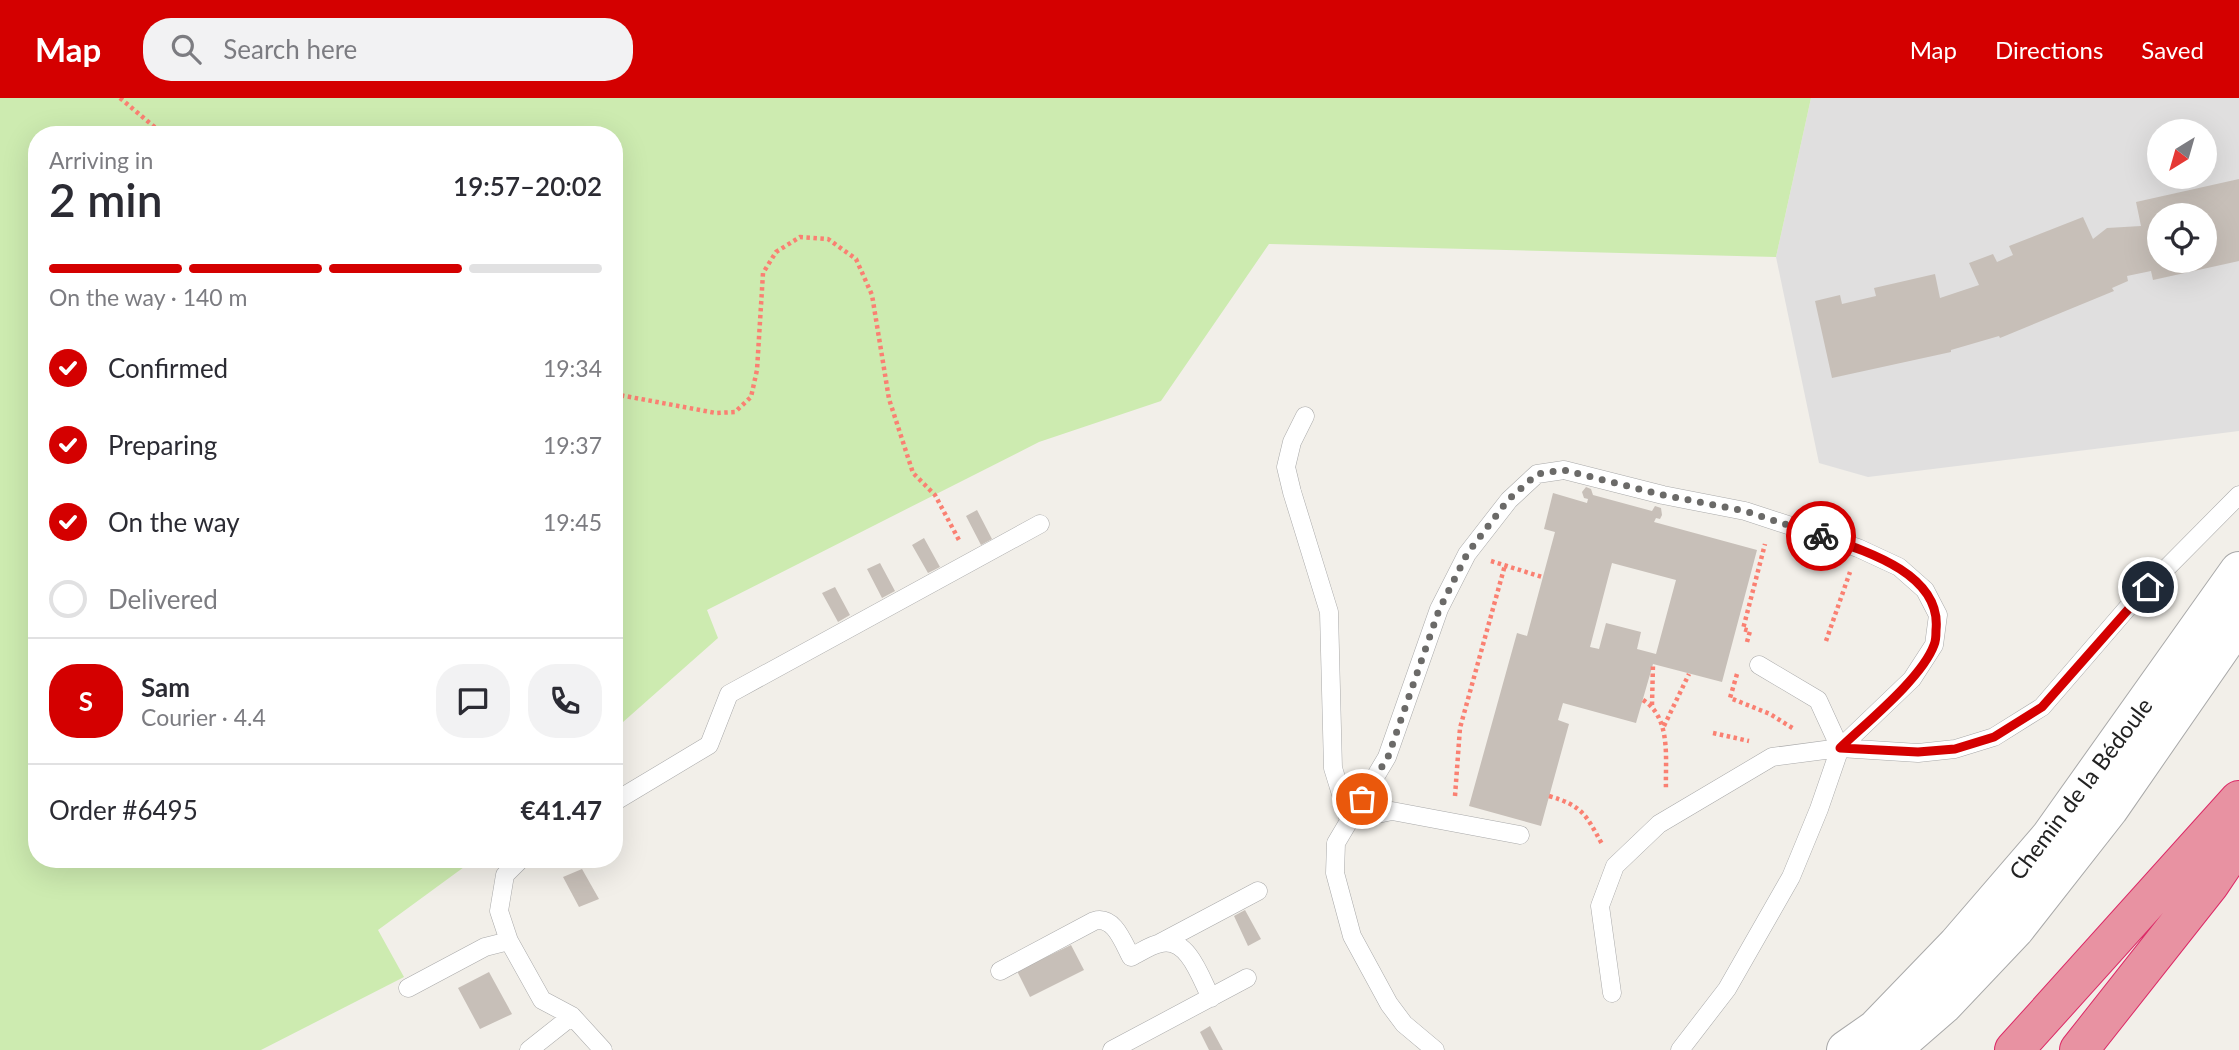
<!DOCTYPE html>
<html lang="en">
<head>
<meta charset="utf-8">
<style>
	:root { --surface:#fff; --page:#f2f2f3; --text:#2b2b33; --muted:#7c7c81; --line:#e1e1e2; --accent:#d40000 }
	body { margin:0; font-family:Lato,sans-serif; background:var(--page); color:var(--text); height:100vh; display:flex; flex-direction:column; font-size:26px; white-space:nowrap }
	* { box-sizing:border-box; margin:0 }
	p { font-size:23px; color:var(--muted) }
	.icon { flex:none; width:38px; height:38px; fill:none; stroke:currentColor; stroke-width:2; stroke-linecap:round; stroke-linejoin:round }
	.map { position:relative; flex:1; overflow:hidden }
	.details { position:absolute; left:28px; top:28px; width:595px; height:742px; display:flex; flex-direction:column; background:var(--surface); border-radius:28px; box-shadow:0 7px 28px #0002 }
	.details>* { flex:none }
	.needle { width:46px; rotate:217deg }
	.fabs { position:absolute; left:2147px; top:21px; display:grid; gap:14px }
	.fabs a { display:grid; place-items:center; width:70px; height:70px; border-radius:50%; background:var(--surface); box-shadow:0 7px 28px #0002; font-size:35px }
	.pin { position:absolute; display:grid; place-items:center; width:60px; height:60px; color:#fff; margin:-30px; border:4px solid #fff; border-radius:50%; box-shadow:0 2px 7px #0007 }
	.courier { position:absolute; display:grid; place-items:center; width:70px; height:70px; margin:-35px; border:5px solid #d40000; border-radius:50%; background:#fff; color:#222; box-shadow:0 2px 9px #0007 }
	.overview em { font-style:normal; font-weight:600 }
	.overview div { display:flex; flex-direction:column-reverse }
	.overview { display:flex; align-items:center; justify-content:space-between; height:119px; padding:0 21px }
	h1 { font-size:46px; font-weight:600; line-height:52px }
	.bar { display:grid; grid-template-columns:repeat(4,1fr); gap:10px 7px; align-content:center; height:84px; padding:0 21px }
	.bar i { height:9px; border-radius:5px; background:var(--line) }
	.bar .active { background:var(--accent) }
	.bar p { grid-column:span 4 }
	.line { display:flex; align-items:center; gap:18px; padding:0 21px; border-top:2px solid var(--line) }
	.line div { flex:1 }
	.round { display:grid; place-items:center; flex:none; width:74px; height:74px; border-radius:28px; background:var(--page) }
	ol { padding:0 21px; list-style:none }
	li { display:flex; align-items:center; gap:21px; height:77px }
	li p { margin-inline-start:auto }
	li .icon { padding:7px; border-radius:50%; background:var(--accent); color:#fff; stroke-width:4 }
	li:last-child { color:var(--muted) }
	li i { width:38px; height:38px; border:4px solid var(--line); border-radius:50% }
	header { display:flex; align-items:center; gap:42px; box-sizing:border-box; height:98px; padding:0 35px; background:var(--accent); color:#fff }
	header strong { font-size:33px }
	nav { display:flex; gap:38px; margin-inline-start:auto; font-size:24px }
	.search { width:490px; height:63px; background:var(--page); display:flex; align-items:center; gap:18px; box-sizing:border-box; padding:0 24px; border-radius:28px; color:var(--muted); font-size:26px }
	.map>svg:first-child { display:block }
	.residential { fill:#e0dfdf; fill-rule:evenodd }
	.grass { fill:#cdebb0 }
	.building { fill:#c7bfb8; fill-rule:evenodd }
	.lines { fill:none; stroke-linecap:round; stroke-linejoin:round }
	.service-casing { stroke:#a9a9a9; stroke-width:19 }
	.tertiary-casing { stroke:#a9a9a9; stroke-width:40 }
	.motorway-casing { stroke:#dc2a67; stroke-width:40 }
	.path { stroke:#fa8072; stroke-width:4.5; stroke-dasharray:3.5 3.5; stroke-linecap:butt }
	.service { stroke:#fff; stroke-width:18 }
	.tertiary { stroke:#fff; stroke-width:38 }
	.motorway { stroke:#e892a2; stroke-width:38 }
	.done { stroke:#6b6a68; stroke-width:7; stroke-dasharray:0 12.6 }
	.route { stroke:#d40000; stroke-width:9 }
	.labels { text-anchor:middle; stroke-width:6; stroke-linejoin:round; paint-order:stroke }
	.street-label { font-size:23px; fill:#222; stroke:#fff }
</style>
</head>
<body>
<header>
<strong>Map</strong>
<div class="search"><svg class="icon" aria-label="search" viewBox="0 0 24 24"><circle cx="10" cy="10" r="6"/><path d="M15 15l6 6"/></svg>Search here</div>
<nav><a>Map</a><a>Directions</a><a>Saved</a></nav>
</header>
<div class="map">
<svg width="2239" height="952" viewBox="0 0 2239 952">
	<rect width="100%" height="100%" fill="#f2efe9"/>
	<path class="residential" d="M1811 0H2239V333L1868 379 1819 365 1776 159ZM2160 33H2205V79H2160ZM2160 117H2205V163H2160Z"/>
	<path class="grass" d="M0 0H1811L1776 159 1269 146 1161 303 1039 344 707 512 718 540 614 632V37H37V761H475L378 832 404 879 261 952H0Z"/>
	<path class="building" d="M2239 81V163L2153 182 2151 173 2127 178 2128 183 2112 190 2114 193 2000 240 1999 238 1951 252V254L1832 280 1815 203 1840 197 1842 206 1876 198 1874 190 1935 176 1940 200 1979 187 1969 165 1993 156 1997 164 2013 157 2009 148 2083 119 2093 141 2107 130 2141 128 2136 104ZM2160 117H2205V163H2160Z
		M1586 389 1591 391 1593 397 1652 413 1655 408 1661 410 1662 417 1660 421 1656 420 1654 424 1757 452 1722 584 1653 566 1636 625 1563 605 1558 622 1569 626 1541 728 1469 708 1517 535 1527 538 1555 434 1544 431 1553 395 1587 405 1588 401 1584 400 1582 394ZM1612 465 1676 482 1656 556 1637 551 1641 534 1606 525 1599 551 1590 549Z
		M977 412 992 441 981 447 966 418Z
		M924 440 940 469 928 475 912 447Z
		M880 465 895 493 882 500 867 471Z
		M835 489 850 517 838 524 822 495Z
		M582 771 599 801 579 809 563 779Z
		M1245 812 1261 841 1248 848 1234 818Z
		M1071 847 1084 872 1030 899 1017 873Z
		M489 874 512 916 480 931 458 890Z
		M1210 928 1223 952H1209L1200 934Z"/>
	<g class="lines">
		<g class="service-casing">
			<path id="service" d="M1305 318 1292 344 1286 369 1292 394 1329 514 1333 670 1349 722 1392 713 1520 737
				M1759 567 1818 602 1840 650
				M614 704 709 647 729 596 1040 426
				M521 761 505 777 499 813 509 843 542 902 572 918 603 952
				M1160 845 1258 793
				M1000 873 1094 823C1114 817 1123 844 1131 859 1141 854 1152 846 1162 845 1189 840 1201 881 1211 900
				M408 890 485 849 509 843
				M1612 895 1600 808 1615 768 1659 726 1772 659 1840 650 1918 655 1955 651 1994 639 2042 609 2130 507 2239 397
				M529 952 572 918
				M1112 952 1247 880
				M1435 952 1404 926 1389 906 1352 838 1335 775 1336 745 1387 659 1439 511 1467 456 1509 402 1537 376 1564 372 1663 397 1745 413 1858 450 1899 469 1925 492 1938 517 1934 547 1912 581 1840 650 1819 711 1791 779 1727 891 1680 952"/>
		</g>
		<g class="tertiary-casing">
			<path id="tertiary" d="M1846 952 1876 931 1957 847 2050 739 2239 473
				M1891 952 1943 907 2015 831 2109 711 2239 523"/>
		</g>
		<g class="motorway-casing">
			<path id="motorway" d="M2014 952 2239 702
				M2079 952 2210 786 2239 743"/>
		</g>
		<path class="path" d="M120 0 164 37
			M614 296 716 315 735 314 751 299 757 272 763 175 776 154 800 139 828 141 856 161 872 197 889 301 913 375 935 397 960 444
			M1491 463 1542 479
			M1826 543 1850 474
			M1747 544 1750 533 1743 531 1765 446
			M1737 576 1730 600 1770 616 1794 631
			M1643 602C1672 620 1665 662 1666 692
			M1652 607 1653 566
			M1664 628 1689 576
			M1713 635 1749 643
			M1455 698 1460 630 1505 467
			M1549 698C1583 708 1586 717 1602 746"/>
		<use href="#service" class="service"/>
		<use href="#tertiary" class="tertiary"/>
		<use href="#motorway" class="motorway"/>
	</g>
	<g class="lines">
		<path class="done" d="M1362 701 1388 659 1439 512 1467 456 1508 402 1537 376 1564 372 1663 397 1745 413 1821 438"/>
		<path class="route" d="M1821 438C1863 452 1942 475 1936 532 1936 536 1936 543 1934 547 1922 580 1866 625 1840 650L1918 654 1955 651 1994 639 2042 609 2148 489"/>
	</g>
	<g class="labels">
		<g class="street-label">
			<text transform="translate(2081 691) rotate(-53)" y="8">Chemin de la Bédoule</text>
		</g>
	</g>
</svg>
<div class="fabs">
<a><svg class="needle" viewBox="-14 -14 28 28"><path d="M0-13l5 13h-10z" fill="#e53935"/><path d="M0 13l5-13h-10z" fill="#7c7c81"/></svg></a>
<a><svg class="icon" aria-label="locate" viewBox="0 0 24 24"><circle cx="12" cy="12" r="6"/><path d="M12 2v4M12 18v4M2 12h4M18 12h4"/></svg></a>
</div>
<div class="pin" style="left:1362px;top:701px;background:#ea580c"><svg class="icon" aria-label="bag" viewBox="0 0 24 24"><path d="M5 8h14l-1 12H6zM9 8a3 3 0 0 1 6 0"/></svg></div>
<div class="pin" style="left:2148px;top:489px;background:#1f2937"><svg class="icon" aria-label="home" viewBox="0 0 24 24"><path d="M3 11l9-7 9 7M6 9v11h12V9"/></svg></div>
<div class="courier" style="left:1821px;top:438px"><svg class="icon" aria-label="bike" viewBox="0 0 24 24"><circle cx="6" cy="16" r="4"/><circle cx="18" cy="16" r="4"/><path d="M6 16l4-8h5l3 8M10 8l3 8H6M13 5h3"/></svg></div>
<section class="details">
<div class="overview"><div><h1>2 min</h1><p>Arriving in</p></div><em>19:57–20:02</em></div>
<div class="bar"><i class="active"></i><i class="active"></i><i class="active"></i><i></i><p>On the way · 140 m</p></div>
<ol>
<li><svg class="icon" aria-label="check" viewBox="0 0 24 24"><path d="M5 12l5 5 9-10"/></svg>Confirmed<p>19:34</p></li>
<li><svg class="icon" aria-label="check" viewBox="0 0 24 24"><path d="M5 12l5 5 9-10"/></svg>Preparing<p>19:37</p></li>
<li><svg class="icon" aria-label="check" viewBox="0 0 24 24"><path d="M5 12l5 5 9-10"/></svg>On the way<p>19:45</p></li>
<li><i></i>Delivered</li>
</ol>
<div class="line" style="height:126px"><b class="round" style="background:var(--accent);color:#fff">S</b><div><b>Sam</b><p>Courier · 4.4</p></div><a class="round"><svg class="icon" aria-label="chat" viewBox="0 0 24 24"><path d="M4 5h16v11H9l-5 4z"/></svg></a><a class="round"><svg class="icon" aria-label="phone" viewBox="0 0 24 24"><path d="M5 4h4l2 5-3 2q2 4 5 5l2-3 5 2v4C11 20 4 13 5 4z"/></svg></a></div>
<div class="line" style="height:91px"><div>Order #6495</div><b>€41.47</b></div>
</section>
</div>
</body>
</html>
